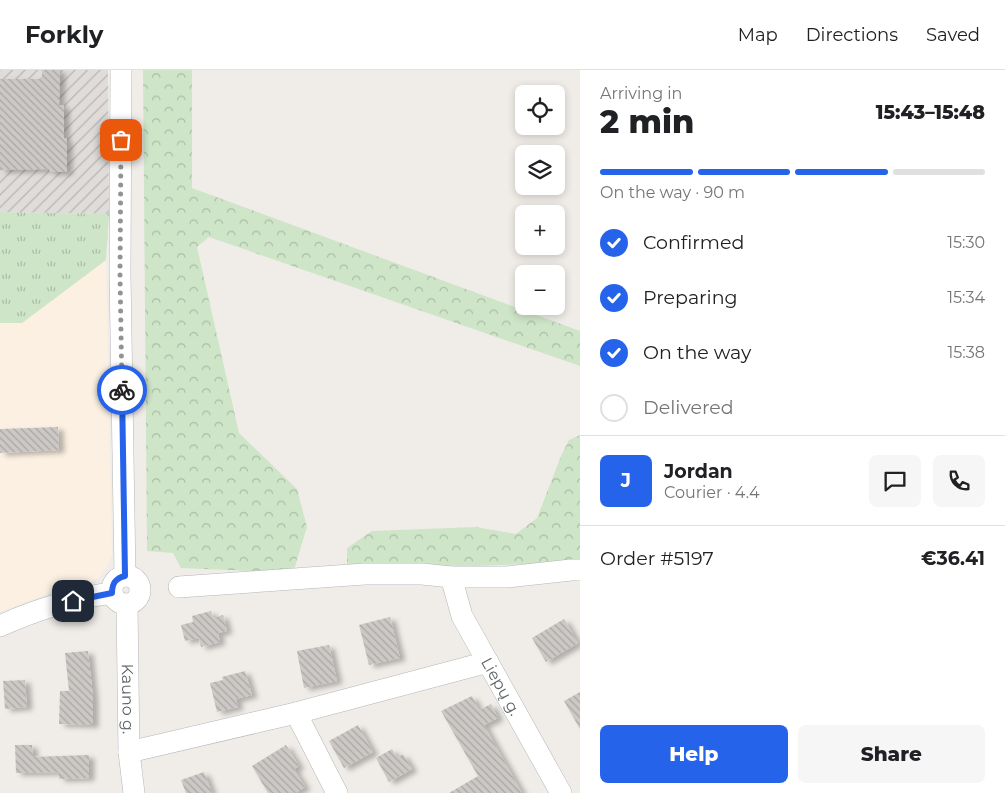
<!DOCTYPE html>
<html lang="en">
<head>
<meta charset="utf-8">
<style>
	:root { --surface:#fff; --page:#f6f6f6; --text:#202124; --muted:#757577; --line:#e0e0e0; --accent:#2563eb }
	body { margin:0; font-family:Montserrat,sans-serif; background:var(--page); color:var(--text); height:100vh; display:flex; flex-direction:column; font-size:19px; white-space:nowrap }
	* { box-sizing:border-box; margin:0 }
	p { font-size:16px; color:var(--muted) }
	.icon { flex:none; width:28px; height:28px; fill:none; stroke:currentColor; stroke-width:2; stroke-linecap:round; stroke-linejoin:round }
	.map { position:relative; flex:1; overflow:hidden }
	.side { display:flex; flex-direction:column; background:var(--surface); width:425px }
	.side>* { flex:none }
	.controls { position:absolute; left:515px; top:15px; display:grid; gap:10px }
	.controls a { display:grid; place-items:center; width:50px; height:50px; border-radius:8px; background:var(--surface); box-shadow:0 2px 8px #0003; font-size:25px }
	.pin { position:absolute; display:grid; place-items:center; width:42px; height:42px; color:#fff; margin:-21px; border-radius:10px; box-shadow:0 2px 8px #0006 }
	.courier { position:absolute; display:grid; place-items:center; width:50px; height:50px; margin:-25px; border:4px solid #2563eb; border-radius:50%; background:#fff; color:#222; box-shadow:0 1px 6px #0007 }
	.summary em { font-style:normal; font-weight:800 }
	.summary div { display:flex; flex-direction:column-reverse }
	.summary { display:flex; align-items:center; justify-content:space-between; height:85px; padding:0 20px }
	h1 { font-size:32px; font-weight:800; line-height:38px }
	.bar { display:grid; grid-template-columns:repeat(4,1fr); gap:8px 5px; align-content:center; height:60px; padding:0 20px }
	.bar i { height:6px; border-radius:4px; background:var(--line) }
	.bar .selected { background:var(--accent) }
	.bar p { grid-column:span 4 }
	.line { display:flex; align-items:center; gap:12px; padding:0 20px; border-top:1px solid var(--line) }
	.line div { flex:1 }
	.round { display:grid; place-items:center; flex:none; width:52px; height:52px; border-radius:8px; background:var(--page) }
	ol { padding:0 20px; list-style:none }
	li { display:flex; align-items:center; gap:15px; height:55px }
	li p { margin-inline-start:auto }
	li .icon { padding:5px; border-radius:50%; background:var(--accent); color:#fff; stroke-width:4 }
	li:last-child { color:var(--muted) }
	li i { width:28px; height:28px; border:2px solid var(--line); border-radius:50% }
	.button { display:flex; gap:10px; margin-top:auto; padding:10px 20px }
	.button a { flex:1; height:58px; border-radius:8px; background:var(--accent); color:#fff; font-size:20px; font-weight:800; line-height:58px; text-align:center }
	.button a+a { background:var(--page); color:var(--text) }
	header { display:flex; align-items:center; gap:30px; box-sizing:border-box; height:70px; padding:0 25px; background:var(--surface); border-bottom:1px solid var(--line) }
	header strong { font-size:24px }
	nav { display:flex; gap:28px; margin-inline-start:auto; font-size:18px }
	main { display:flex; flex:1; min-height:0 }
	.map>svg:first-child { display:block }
	.commercial { fill:#fbf0e2 }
	.industrial { fill:url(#industrial-furrows) }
	.grass { fill:url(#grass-tufts) }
	.forest { fill:url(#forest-crowns) }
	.building { fill:url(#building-back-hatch); filter:url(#shadow) }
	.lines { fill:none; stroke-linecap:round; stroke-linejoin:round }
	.minor-casing { stroke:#b3b6b9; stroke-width:22 }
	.minor { stroke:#fff; stroke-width:21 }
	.done { stroke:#929494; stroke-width:5; stroke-dasharray:0 9 }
	.route { stroke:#2563eb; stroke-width:6 }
	.labels { text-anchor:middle; stroke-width:4.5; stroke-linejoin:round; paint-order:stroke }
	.street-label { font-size:16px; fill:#5f6467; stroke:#fff }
</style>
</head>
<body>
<header>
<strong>Forkly</strong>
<nav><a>Map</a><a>Directions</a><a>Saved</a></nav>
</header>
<main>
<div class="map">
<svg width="580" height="723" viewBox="0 0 580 723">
	<defs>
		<pattern id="industrial-furrows" width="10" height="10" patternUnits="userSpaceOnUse" patternTransform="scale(1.25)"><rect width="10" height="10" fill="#dfdcda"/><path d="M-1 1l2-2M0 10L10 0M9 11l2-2" fill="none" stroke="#b8b6b5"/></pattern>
		<pattern id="grass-tufts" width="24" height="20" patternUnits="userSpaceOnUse" patternTransform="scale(1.25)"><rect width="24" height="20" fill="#cee5c8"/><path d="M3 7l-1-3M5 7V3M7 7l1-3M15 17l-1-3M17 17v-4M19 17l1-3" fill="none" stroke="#aabda6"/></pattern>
		<pattern id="forest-crowns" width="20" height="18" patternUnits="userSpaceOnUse" patternTransform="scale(1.25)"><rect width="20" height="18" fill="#cee5c8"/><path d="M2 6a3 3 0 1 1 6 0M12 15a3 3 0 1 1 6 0" fill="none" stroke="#aabda6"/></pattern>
		<pattern id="building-back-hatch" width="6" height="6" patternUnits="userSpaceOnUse" patternTransform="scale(1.25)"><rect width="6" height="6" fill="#ccc8c5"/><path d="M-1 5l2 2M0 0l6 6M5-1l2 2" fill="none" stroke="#a9a6a4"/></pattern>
		<filter id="shadow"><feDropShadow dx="5.5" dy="3" stdDeviation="2.5" flood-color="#0004"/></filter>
	</defs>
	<rect width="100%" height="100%" fill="#f0ede8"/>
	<path class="commercial" d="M106 190 112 485 106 498 98 508 88 513 49 523 0 542V253H22Z"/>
	<path class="industrial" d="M0 0H108L109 144 0 142Z"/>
	<path class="grass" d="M0 142 109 144 106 190 22 253H0Z"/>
	<path class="forest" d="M143 0H192V118L580 261V296L209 167 197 177 239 363 297 419 307 457 293 503 181 498 173 483 147 481Z
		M580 365V492L347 501V478L372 461 476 457 516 464 537 448 561 386 569 370Z"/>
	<path class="building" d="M42 0H60L59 35H64V68L67 69V102H49V99L0 100V9H42Z
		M58 357 59 380 0 383V359Z
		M211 541 213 548 223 545 227 561 218 563 220 572 201 577 199 568 185 571 181 555 193 552 192 546Z
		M390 547 400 588 369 595 359 555Z
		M564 549 578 573 546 592 532 568Z
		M329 575 337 611 304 618 297 581Z
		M88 581 93 628V655L59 654 60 621H69L65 583Z
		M245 601 252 625 236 629 238 637 217 642 210 613 223 610 222 607Z
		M25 610 27 637 5 639 3 611Z
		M580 622V659L564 631Z
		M472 626 479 640 491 634 498 648 484 655 522 723H449L478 706 441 641Z
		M358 655 373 682 344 698 329 671Z
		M15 675H32L33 687 89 685V708L59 709V702L16 703Z
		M286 675 299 696 294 699 305 717 295 723H268L252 696Z
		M392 679 397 688 403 684 412 699 389 712 376 688Z
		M204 702 212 723H186L181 710Z"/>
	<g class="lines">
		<g class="minor-casing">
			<g id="minor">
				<path d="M121 0 120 203 125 506"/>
				<circle cx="126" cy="520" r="14"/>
				<path id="s1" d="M451 507 462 546 561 723"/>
				<path d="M179 517 365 504H422L451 507H507L571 500H580"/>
				<path id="s2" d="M127 535 129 682 134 723"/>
				<path d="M0 556C35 540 74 528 112 523"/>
				<path d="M296 643 337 723"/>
				<path d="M129 682 296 643 488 592"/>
			</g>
		</g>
		<use href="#minor" class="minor"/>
	</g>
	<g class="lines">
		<path class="done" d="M121 70 120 204 122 320"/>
		<path class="route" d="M73 531 112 523C112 513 116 508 125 506L122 320"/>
	</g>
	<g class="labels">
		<g class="street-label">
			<text dy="6" stroke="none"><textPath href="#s1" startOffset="121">Liepų g.</textPath></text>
			<text dy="6" stroke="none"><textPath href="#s2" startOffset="94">Kauno g.</textPath></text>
		</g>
	</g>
</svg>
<div class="controls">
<a><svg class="icon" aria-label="locate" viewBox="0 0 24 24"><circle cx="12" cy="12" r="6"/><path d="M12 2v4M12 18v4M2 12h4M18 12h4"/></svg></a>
<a><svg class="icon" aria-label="layers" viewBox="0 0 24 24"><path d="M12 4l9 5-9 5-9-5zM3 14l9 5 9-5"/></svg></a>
<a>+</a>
<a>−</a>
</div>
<div class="pin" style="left:121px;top:70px;background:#ea580c"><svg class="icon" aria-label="bag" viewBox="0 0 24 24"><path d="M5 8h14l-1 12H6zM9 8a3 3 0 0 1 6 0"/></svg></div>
<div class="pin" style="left:73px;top:531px;background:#1f2937"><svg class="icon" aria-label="home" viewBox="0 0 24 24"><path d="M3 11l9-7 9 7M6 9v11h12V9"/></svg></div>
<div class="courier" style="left:122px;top:320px"><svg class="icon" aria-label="bike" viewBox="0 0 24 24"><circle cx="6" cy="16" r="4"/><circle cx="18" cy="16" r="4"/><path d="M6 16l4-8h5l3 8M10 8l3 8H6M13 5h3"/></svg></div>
</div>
<section class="side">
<div class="summary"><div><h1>2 min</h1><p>Arriving in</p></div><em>15:43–15:48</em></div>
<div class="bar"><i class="selected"></i><i class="selected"></i><i class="selected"></i><i></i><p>On the way · 90 m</p></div>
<ol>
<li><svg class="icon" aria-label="check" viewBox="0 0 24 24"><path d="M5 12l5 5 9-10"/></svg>Confirmed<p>15:30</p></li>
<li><svg class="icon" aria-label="check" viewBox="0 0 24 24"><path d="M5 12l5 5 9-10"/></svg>Preparing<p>15:34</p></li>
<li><svg class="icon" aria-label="check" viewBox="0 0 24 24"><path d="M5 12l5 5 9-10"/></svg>On the way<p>15:38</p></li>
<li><i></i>Delivered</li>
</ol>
<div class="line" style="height:90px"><b class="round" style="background:var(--accent);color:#fff">J</b><div><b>Jordan</b><p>Courier · 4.4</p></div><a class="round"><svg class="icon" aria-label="chat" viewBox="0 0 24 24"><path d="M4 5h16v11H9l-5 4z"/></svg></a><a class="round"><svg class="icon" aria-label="phone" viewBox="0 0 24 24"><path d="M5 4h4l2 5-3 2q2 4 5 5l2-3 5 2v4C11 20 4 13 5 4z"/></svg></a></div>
<div class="line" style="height:65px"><div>Order #5197</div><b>€36.41</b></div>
<div class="button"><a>Help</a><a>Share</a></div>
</section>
</main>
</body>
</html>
